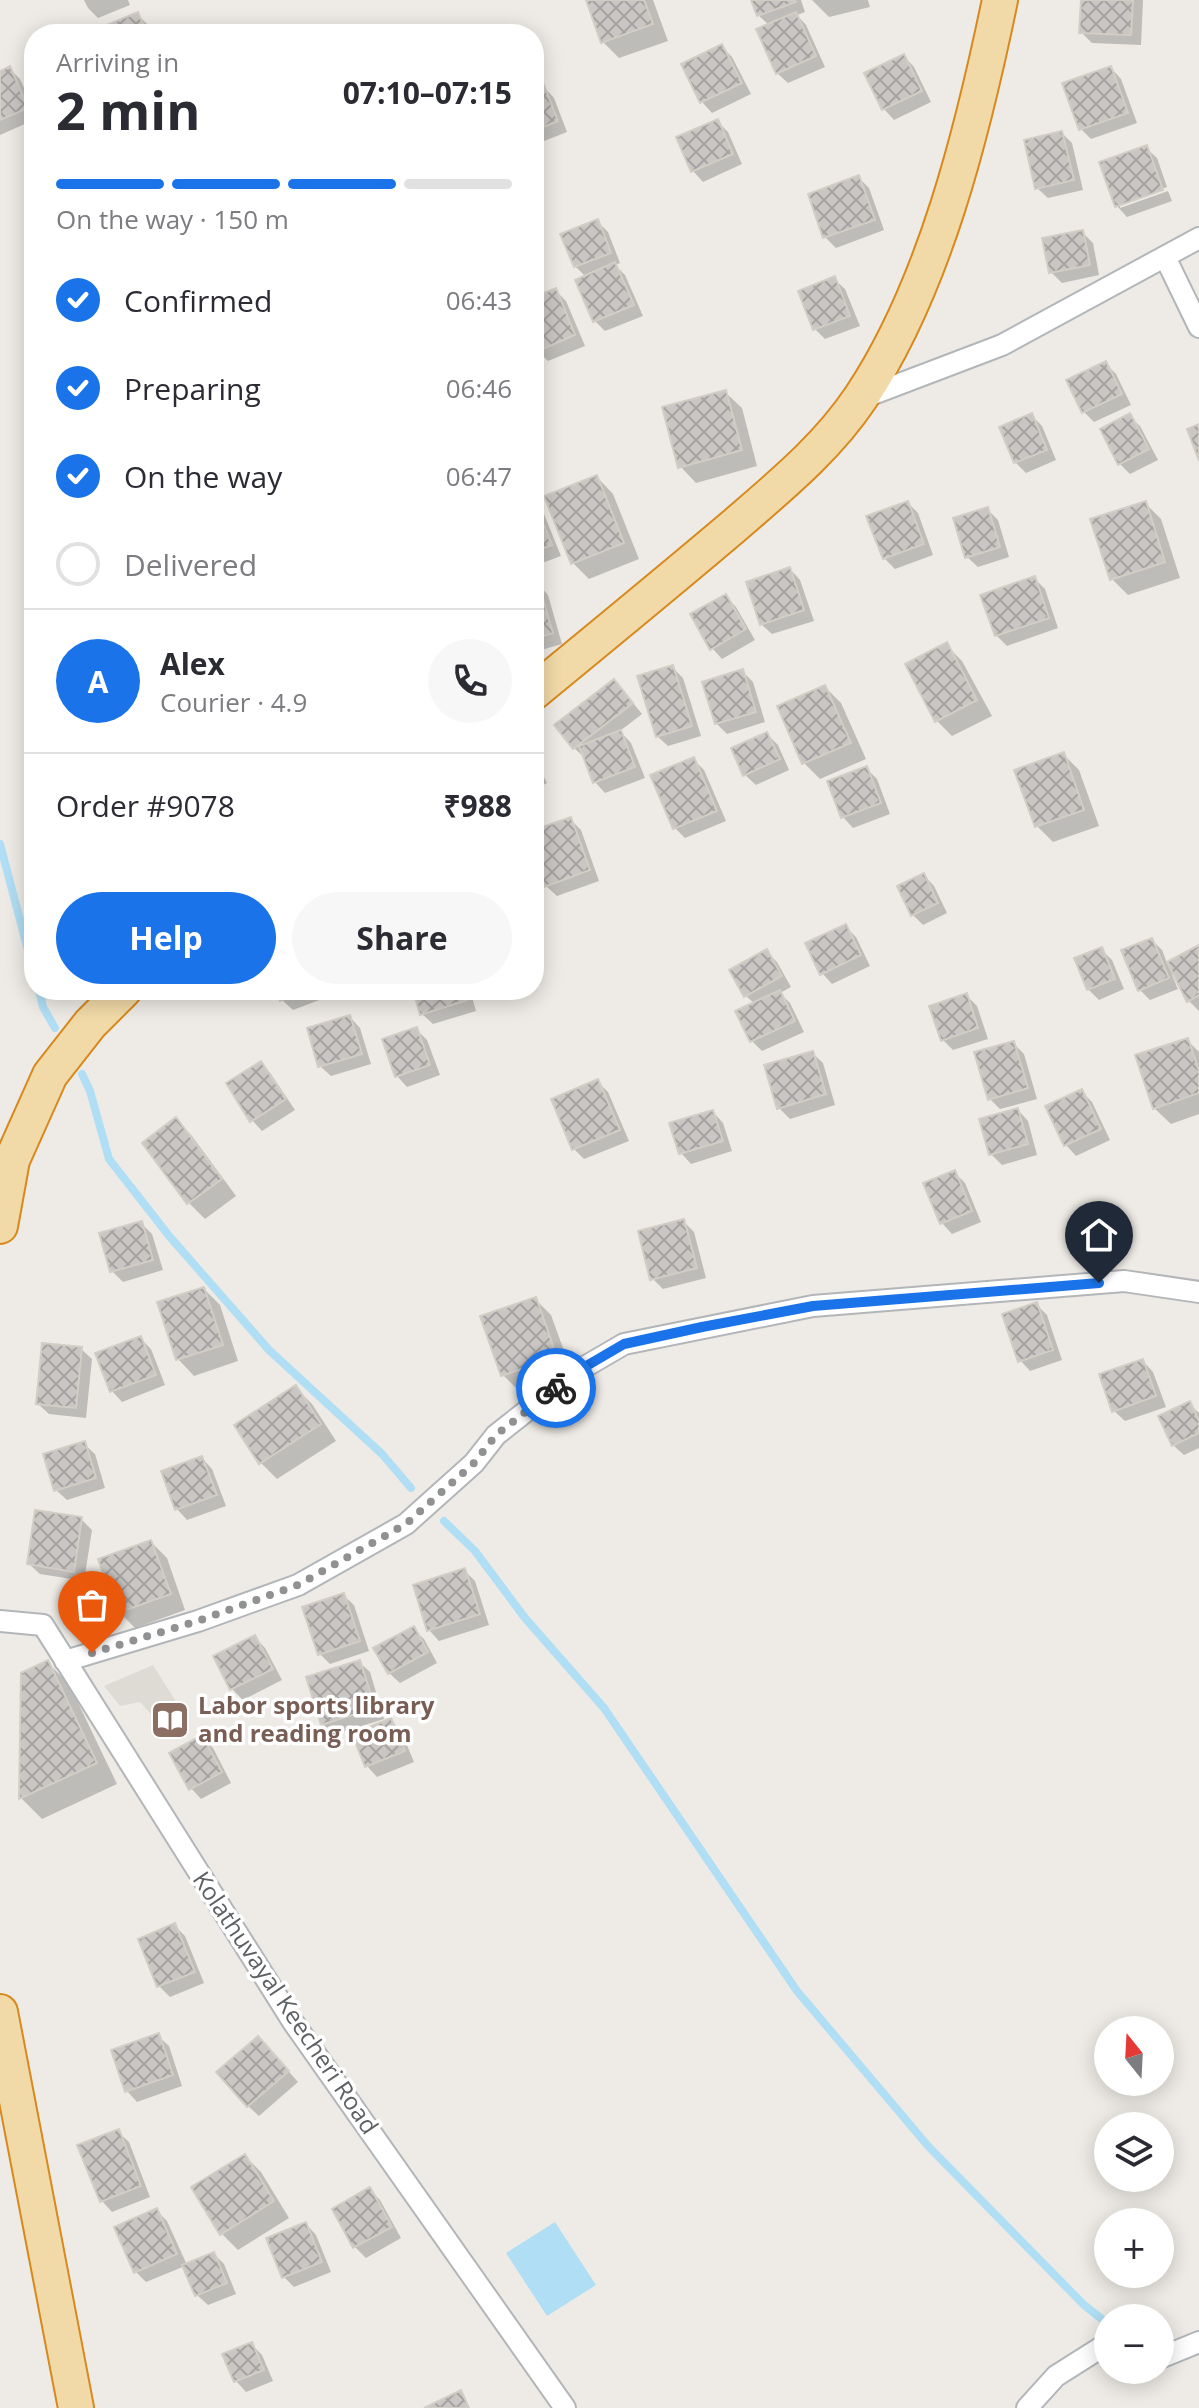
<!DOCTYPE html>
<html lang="en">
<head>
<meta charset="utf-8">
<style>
	:root { --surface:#fff; --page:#f7f7f7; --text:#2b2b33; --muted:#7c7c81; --line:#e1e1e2; --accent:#1a73e8 }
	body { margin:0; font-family:"Open Sans",sans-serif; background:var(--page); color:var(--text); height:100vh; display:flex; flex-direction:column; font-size:30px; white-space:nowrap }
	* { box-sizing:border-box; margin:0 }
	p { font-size:26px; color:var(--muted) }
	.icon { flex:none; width:44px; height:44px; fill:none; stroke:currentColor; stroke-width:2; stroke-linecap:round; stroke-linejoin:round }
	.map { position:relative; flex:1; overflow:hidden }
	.drawer { position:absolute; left:24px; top:24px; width:520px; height:976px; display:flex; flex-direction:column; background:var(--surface); border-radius:32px; box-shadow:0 4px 20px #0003 }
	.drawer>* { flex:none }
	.needle { width:52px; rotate:342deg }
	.tools { position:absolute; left:1094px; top:2016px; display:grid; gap:16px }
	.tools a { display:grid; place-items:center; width:80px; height:80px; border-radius:50%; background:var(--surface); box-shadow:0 4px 20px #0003; font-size:40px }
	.pin { position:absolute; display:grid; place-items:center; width:68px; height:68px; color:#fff; margin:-82px -34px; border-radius:50% 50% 50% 0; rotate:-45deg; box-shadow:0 0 8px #0007 }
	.pin .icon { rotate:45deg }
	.courier { position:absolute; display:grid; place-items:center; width:80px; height:80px; margin:-40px; border:6px solid #1a73e8; border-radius:50%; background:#fff; color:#222; box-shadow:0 2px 10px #0007 }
	.headline em { font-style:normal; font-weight:700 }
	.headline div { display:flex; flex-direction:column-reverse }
	.headline { display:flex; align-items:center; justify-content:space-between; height:136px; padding:0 32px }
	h1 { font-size:52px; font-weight:700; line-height:60px }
	.bar { display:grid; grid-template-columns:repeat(4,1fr); gap:12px 8px; align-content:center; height:96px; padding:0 32px }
	.bar i { height:10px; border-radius:6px; background:var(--line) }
	.bar .active { background:var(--accent) }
	.bar p { grid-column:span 4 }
	.line { display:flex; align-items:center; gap:20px; padding:0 32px; border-top:2px solid var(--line) }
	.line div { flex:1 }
	.round { display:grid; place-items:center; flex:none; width:84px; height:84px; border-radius:42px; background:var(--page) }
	ol { padding:0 32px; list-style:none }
	li { display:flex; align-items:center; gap:24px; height:88px }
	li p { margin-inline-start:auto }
	li .icon { padding:8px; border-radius:50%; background:var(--accent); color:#fff; stroke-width:4 }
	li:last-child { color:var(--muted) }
	li i { width:44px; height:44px; border:4px solid var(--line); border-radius:50% }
	.action { display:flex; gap:16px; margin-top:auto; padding:16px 32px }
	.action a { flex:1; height:92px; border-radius:48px; background:var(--accent); color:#fff; font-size:32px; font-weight:700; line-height:92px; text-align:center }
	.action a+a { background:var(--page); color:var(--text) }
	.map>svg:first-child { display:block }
	.education { fill:#dedad4 }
	.water { fill:#b0def4 }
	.shadow { fill:#0003 }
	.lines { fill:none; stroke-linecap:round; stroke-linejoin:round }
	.stream { stroke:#b0def4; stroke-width:8 }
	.building { fill:url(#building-cross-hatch); stroke:#d2cdc5; stroke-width:2 }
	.minor-casing { stroke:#b3b6b9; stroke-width:24 }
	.trunk-casing { stroke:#d7891d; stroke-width:38 }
	.minor { stroke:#fff; stroke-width:20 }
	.trunk { stroke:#f2daa8; stroke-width:34 }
	.done { stroke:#909192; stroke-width:8; stroke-dasharray:0 14.4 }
	.route { stroke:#1a73e8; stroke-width:10 }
	.labels { text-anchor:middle; stroke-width:7; stroke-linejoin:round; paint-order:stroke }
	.education-label { font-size:24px; font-weight:bold; fill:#785e54; stroke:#fff; text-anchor:start }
	.street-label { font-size:24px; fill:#5e6164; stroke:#fff }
</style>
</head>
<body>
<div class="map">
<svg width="1199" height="2408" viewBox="0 0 1199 2408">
	<defs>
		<pattern id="building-cross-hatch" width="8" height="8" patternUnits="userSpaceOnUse" patternTransform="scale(2)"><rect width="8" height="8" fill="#c9c6c3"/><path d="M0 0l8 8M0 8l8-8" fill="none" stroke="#a6a4a2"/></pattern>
	</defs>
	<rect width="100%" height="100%" fill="#eeebe6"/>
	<path class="education" d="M153 1665 185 1716 166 1731 140 1702 120 1706 104 1686Z"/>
	<path class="water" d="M555 2222 596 2285 547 2316 506 2253Z"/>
	<path class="shadow" d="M84 0H128L130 5 98 18 88 8Z
		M588 0H653L668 41 619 58 603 42Z
		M753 0H801L805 12 797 15 806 25 825 67 788 83 777 73 769 25 758 15Z
		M812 0H868L870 7 829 17Z
		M1083 0H1143L1141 45 1092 43 1081 32Z
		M137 14 148 25 152 34H93Z
		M338 29 343 34H328Z
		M721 46 732 57 751 94 712 113 702 102 684 65Z
		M904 56 914 67 931 102 894 120 884 109Z
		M1111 68 1121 79 1137 123 1091 139 1081 129Z
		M10 69 20 79 34 110V120L0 135V73Z
		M544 87 554 98 567 132 534 145V91Z
		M717 121 728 132 742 164 703 182 693 171Z
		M1062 133 1072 143 1083 190 1048 198 1037 188Z
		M1146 148 1157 158 1167 187 1120 203V208L1168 191 1172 201 1127 217 1117 206Z
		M858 177 869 188 884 230 836 248 825 237Z
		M597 221 608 232 620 263 615 265 625 275 643 316 605 331 595 321 586 277 575 266Z
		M1082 232 1093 243 1099 275 1062 283 1051 272Z
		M834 279 845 289 860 326 825 339 815 329Z
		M555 290 566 301 585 346 548 361 537 351 534 343V299Z
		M1105 363 1116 374 1131 405 1094 422 1084 412Z
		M725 392 742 408 757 466 696 483 680 466Z
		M1032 416 1042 426 1056 460 1026 473 1015 462Z
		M1129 416 1140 426 1158 460 1130 474 1120 464Z
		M597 477 613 494 639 559 589 579 573 563Z
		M534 503 544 514 561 556 534 566Z
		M908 503 918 513 933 555 895 569 884 558Z
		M1145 503 1161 519 1180 578 1128 595 1112 579Z
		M988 510 998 520 1009 557 978 567 967 557Z
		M790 569 800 580 814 621 772 634 761 624Z
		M1034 578 1045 589 1058 628 1007 646 996 635Z
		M538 584 548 595 562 644 534 652V585Z
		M726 596 736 607 755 640 722 659 712 648Z
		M946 645 962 661 992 716 952 736 936 720Z
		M672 667 683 678 701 736 668 746 657 736Z
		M743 672 753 682 765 722 727 734 716 723Z
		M825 687 841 703 866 759 820 779 804 763Z
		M624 692 642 714 620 731 631 743 645 778 605 793 595 782 586 759 574 748Z
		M767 734 778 745 789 770 756 785 745 775Z
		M1063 754 1079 770 1099 826 1053 842 1037 826Z
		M534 758 547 783 534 790Z
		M693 759 704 770 726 821 685 838 675 828Z
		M866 768 877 779 890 814 853 828 843 817Z
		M570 819 581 830 599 881 557 896 546 886 534 853V832Z
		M924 875 934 886 947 913 923 925 913 915Z
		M845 926 856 937 870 966 832 984 822 973Z
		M1152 940 1162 950 1167 963 1199 948V1011L1188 1000 1175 974 1172 975 1178 989 1150 1000 1140 990Z
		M1101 949 1112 960 1124 989 1099 1000 1088 989Z
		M767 952 777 962 791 987 780 993 790 1003 804 1032 762 1051 752 1041 755 1004 746 996Z
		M278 990H318L322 999 293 1010 282 1000Z
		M415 990H470L476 1011 433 1024 422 1014Z
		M966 995 977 1006 988 1039 953 1050 943 1040Z
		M350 1017 360 1028 371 1064 331 1076 320 1066Z
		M416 1029 427 1040 440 1075 407 1087 397 1076Z
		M1187 1040 1199 1052V1114L1171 1124 1154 1108Z
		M1013 1043 1024 1054 1037 1099 1000 1109 990 1099Z
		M812 1053 823 1063 835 1105 790 1119 779 1108Z
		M261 1063 271 1074 295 1110 262 1131 252 1120Z
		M598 1082 608 1092 629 1141 584 1159 574 1149Z
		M1081 1091 1092 1102 1110 1140 1076 1156 1066 1145 1048 1107Z
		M1018 1110 1028 1121 1037 1155 1002 1165 991 1154Z
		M713 1112 723 1123 732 1151 691 1164 681 1153Z
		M176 1120 192 1136 236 1196 205 1219 189 1203 145 1143Z
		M954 1172 965 1183 981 1222 952 1234 942 1223 926 1184Z
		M683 1221 694 1232 706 1278 663 1289 652 1278Z
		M141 1223 152 1234 163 1270 123 1282 112 1271Z
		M204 1289 220 1305 238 1361 194 1376 178 1359 160 1303Z
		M535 1299 551 1315 572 1373 519 1391 503 1375Z
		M1036 1304 1047 1315 1062 1360 1030 1371 1020 1360Z
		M140 1338 151 1349 165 1385 122 1402 112 1391Z
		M81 1349 92 1359 86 1418 49 1414 38 1404Z
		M1143 1361 1153 1372 1166 1407 1125 1421 1114 1411Z
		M296 1388 312 1404 336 1441 277 1479 261 1463Z
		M1189 1404 1199 1413V1448L1184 1455 1173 1445Z
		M84 1444 95 1454 105 1488 67 1500 56 1490Z
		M202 1458 212 1469 226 1506 187 1520 177 1509Z
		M81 1519 92 1530 84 1581 40 1574 29 1564Z
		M151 1542 167 1558 185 1610 135 1628 119 1612Z
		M465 1571 475 1581 489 1625 439 1641 429 1630Z
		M343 1595 354 1605 369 1651 330 1664 320 1654Z
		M413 1629 424 1639 437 1663 400 1683 389 1673Z
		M255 1637 265 1648 282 1680 243 1700 232 1689 216 1657Z
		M359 1662 370 1672 384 1719 333 1735 323 1724Z
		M48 1663 69 1684 117 1784 42 1819 21 1798 23 1675Z
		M391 1720 401 1731 414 1762 377 1777 367 1766 354 1735Z
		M202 1737 213 1748 231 1783 201 1799 191 1788Z
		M175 1926 185 1936 204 1983 170 1997 159 1986 140 1940Z
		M158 2036 169 2046 182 2086 137 2102 127 2091Z
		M269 2049 298 2082 259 2116 248 2106Z
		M118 2132 129 2142 150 2197 112 2212 102 2201 80 2146Z
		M245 2156 261 2172 289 2218 238 2250 222 2234Z
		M370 2190 380 2200 401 2238 366 2258 355 2247 334 2210Z
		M157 2211 167 2221 187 2265 214 2254 224 2264 236 2294 208 2305 197 2295 185 2266 146 2282 136 2272Z
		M306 2224 316 2235 331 2272 294 2287 284 2277Z
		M252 2345 262 2355 273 2381 246 2392 236 2381Z"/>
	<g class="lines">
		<path class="stream" d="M0 844 34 973
			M39 990 43 1007 55 1028
			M82 1074 90 1091 109 1159 170 1237 269 1350 382 1454 411 1488
			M444 1521 475 1551 525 1618 604 1708 797 1991 928 2146 1084 2305 1108 2324"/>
	</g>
	<path class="building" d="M586 0H644L653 24 601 43Z
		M751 0H795L796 2 757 16Z
		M1081 0H1133L1131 35 1079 33Z
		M138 12 147 34H91L90 32Z
		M796 12 816 56 776 74 756 29Z
		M722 44 742 83 700 103 681 64Z
		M904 54 922 91 882 110 864 73Z
		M10 66 28 108 0 120V71Z
		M1111 66 1128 113 1079 130 1062 83Z
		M544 85 558 121 534 131V89Z
		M718 119 733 154 691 172 676 137Z
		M1062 131 1074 180 1035 189 1024 140Z
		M1147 145 1163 190 1115 207 1099 162Z
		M859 175 875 220 823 238 808 194Z
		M598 219 611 253 574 267 560 234Z
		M1083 230 1090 265 1049 273 1042 238Z
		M615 262 634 305 593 322 575 280Z
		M835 276 850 316 813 330 798 291Z
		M556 288 575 335 536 352 534 297Z
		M1106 361 1122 394 1082 413 1066 380Z
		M726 390 742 450 678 468 662 407Z
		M1032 413 1047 450 1014 463 999 427Z
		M1130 413 1149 449 1118 465 1100 429Z
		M1199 424V461L1187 429Z
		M597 475 624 543 571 564 544 496Z
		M534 501 552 545 534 552Z
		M908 501 924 544 883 559 866 516Z
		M1146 501 1165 562 1110 580 1090 519Z
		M988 507 1000 547 965 558 953 518Z
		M790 567 804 610 760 625 746 582Z
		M1035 576 1049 618 995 636 980 595Z
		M538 582 553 633 534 639V583Z
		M726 594 746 629 710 650 690 614Z
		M947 642 977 700 935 722 905 664Z
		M673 665 692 726 656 737 637 676Z
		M743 669 756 712 715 724 702 682Z
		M614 679 633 703 573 749 554 725Z
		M825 685 851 743 802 764 777 706Z
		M621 730 635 767 593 783 579 746Z
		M767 732 780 759 743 776 731 748Z
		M1064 752 1084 810 1035 827 1014 770Z
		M694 757 717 811 673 829 650 775Z
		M867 766 881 803 841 818 827 781Z
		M571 817 590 870 544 887 534 858V830Z
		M924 873 938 903 911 916 897 886Z
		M846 924 861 955 820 975 805 943Z
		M1152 938 1169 978 1138 991 1121 950Z
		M1199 945V995L1187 1002 1167 962Z
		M1102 947 1115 979 1087 990 1074 958Z
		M767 949 782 976 744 997 729 970Z
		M276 990H308L280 1001Z
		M413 990H464L467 1000 420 1015Z
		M780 990 795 1021 750 1042 735 1011Z
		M967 993 978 1028 941 1041 929 1006Z
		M350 1015 362 1054 318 1067 307 1028Z
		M417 1027 430 1065 395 1077 382 1039Z
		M1188 1038 1199 1071V1093L1153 1109 1135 1055Z
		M1014 1041 1028 1088 988 1100 974 1052Z
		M813 1051 826 1094 777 1109 764 1065Z
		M261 1061 286 1099 250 1122 226 1083Z
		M598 1079 620 1130 572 1150 551 1099Z
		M1082 1089 1101 1129 1064 1146 1045 1106Z
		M1018 1108 1028 1144 989 1155 979 1119Z
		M713 1110 723 1141 679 1154 669 1123Z
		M176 1117 222 1179 187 1204 142 1143Z
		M955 1170 972 1211 940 1224 923 1183Z
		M684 1219 697 1268 650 1280 638 1231Z
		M142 1221 153 1260 110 1272 99 1233Z
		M204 1287 223 1345 176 1360 157 1302Z
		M536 1297 557 1357 501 1376 480 1316Z
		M1037 1302 1053 1350 1018 1362 1002 1314Z
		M141 1336 156 1375 110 1392 95 1353Z
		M42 1343 82 1347 76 1408 36 1404Z
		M1143 1359 1156 1396 1112 1412 1099 1374Z
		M296 1385 321 1424 259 1464 234 1425Z
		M1190 1401 1199 1421V1433L1172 1446 1158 1416Z
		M85 1441 96 1478 54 1491 43 1454Z
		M202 1456 217 1495 175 1510 161 1471Z
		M35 1510 82 1517 74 1572 27 1564Z
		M151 1540 171 1594 117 1613 98 1559Z
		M465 1568 480 1614 427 1631 413 1585Z
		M344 1593 360 1641 318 1655 302 1607Z
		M414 1626 428 1652 388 1674 373 1648Z
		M255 1635 273 1669 230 1690 213 1656Z
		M48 1660 97 1763 19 1799 21 1673Z
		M360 1660 375 1708 321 1725 306 1677Z
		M391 1718 405 1751 365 1767 352 1734Z
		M202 1735 222 1772 189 1790 169 1753Z
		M175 1923 195 1972 157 1987 138 1939Z
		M159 2033 173 2075 125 2092 111 2050Z
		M258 2036 289 2071 247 2107 216 2072Z
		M119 2129 141 2186 100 2202 77 2145Z
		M245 2154 274 2201 220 2235 191 2187Z
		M370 2187 392 2227 353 2248 332 2209Z
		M157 2208 177 2254 134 2273 114 2227Z
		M306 2222 322 2262 282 2278 266 2238Z
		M214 2252 227 2283 195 2296 182 2265Z
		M252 2342 264 2370 234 2382 222 2354Z
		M461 2390 469 2408H424Z"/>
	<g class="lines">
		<g class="minor-casing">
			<path id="minor" d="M1165 257 1199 327
				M860 399 1002 345 1199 238
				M0 1621 43 1625 293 2022 565 2408
				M65 1661 198 1621 298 1585 406 1524 474 1463 496 1435 576 1372 624 1344 813 1306 1124 1281 1199 1292
				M1160 2358 1199 2342
				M1027 2408 1056 2376 1105 2345 1108 2347"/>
		</g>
		<g class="trunk-casing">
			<path id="trunk" d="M534 692C601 637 668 582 734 526 780 486 827 448 861 397 935 286 973 130 1000 0
				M0 1226 12 1160 50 1075 90 1024 124 990
				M0 2012 76 2408"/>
		</g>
		<use href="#minor" class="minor"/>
		<use href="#trunk" class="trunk"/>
	</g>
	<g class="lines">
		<path class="done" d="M92 1653 198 1621 298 1585 406 1524 474 1463 496 1435 556 1388"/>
		<path class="route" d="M556 1388 576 1372 624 1344 702 1327 813 1306 1099 1283"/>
	</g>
	<defs>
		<g id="library-square" transform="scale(2)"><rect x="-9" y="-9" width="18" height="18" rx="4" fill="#8d6e63" stroke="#fff"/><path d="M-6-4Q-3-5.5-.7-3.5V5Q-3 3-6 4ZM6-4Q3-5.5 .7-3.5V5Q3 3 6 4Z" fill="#fff"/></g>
	</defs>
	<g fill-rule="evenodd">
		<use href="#library-square" x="170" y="1720"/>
	</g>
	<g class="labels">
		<g class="education-label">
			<text x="198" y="1714">Labor sports library<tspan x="198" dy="28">and reading room</tspan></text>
		</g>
		<g class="street-label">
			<text transform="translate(285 2003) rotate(56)" y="8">Kolathuvayal Keecheri Road</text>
		</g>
	</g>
</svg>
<div class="tools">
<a><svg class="needle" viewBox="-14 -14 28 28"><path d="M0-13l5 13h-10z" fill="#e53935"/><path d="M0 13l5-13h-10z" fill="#7c7c81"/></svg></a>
<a><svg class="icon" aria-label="layers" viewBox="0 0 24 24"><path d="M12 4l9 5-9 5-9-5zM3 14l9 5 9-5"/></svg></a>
<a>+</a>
<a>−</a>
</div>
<div class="pin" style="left:92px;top:1653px;background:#ea580c"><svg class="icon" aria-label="bag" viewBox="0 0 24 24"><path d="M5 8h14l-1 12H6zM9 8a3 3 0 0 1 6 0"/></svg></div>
<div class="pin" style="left:1099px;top:1283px;background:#1f2937"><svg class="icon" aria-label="home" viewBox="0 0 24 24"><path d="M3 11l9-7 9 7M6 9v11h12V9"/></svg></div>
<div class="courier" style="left:556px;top:1388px"><svg class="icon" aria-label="bike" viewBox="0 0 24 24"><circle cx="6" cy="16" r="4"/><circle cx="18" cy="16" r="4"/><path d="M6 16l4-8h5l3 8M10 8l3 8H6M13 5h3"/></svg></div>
<section class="drawer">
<div class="headline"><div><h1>2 min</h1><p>Arriving in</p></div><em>07:10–07:15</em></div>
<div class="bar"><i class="active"></i><i class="active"></i><i class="active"></i><i></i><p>On the way · 150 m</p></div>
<ol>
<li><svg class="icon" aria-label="check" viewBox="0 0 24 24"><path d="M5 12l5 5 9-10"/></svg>Confirmed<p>06:43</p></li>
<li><svg class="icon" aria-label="check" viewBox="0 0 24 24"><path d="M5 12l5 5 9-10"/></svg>Preparing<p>06:46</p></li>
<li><svg class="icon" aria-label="check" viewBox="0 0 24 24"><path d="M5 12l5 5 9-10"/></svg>On the way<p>06:47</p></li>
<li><i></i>Delivered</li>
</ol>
<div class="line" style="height:144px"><b class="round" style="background:var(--accent);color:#fff">A</b><div><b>Alex</b><p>Courier · 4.9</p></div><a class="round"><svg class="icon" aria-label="phone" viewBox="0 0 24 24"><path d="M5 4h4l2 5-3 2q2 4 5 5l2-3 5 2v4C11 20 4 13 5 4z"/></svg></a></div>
<div class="line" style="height:104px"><div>Order #9078</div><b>₹988</b></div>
<div class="action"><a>Help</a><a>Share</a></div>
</section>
</div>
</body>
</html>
